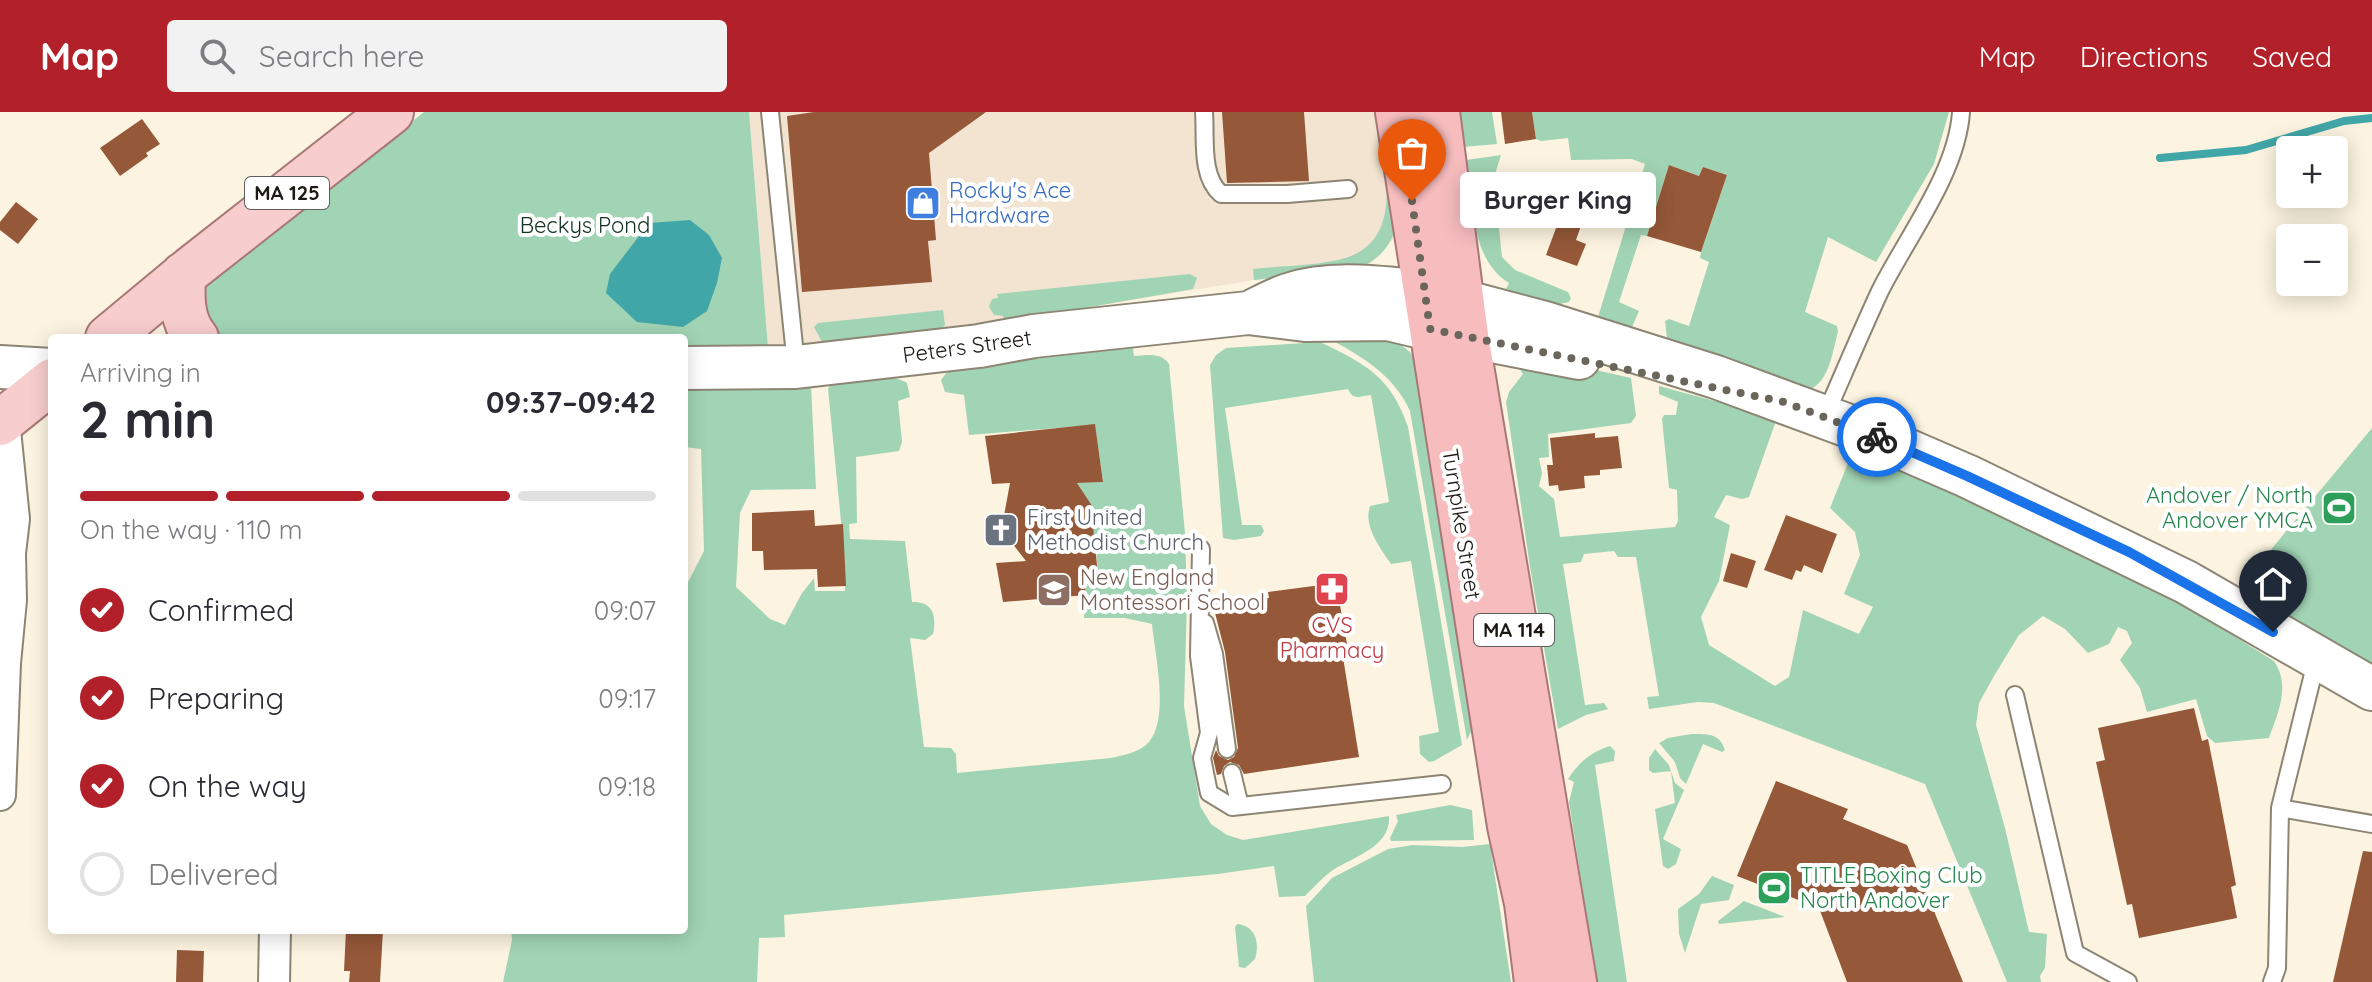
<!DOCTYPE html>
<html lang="en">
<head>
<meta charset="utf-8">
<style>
	:root { --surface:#fff; --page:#f2f2f3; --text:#2b2b33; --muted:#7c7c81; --line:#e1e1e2; --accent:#b22029 }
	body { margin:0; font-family:Quicksand,sans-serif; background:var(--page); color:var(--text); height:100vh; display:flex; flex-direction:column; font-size:30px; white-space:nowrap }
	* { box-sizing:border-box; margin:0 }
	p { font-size:26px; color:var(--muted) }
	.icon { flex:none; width:44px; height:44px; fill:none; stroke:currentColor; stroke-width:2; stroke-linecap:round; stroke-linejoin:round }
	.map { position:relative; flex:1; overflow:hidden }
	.panel { position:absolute; left:48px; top:222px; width:640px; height:600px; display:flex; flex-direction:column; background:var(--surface); border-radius:8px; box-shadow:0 4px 20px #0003 }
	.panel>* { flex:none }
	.buttons { position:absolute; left:2276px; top:24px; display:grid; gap:16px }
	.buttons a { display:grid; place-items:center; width:72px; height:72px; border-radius:8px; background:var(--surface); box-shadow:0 4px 20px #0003; font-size:40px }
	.pin { position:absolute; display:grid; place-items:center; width:68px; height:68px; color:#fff; margin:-82px -34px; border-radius:50% 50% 50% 0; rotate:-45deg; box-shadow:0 0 8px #0007 }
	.pin .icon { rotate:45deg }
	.courier { position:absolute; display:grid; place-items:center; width:80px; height:80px; margin:-40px; border:6px solid #1a73e8; border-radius:50%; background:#fff; color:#222; box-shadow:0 2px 10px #0007 }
	.bubble { position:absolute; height:56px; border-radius:8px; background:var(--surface); box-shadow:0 4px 20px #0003; font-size:26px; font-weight:700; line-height:56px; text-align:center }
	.head em { font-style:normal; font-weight:700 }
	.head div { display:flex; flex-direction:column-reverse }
	.head { display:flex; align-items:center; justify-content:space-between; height:136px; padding:0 32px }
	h1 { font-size:52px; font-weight:700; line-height:60px }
	.bar { display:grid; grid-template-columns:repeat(4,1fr); gap:12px 8px; align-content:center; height:96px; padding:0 32px }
	.bar i { height:10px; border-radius:6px; background:var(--line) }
	.bar .active { background:var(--accent) }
	.bar p { grid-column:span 4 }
	ol { padding:0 32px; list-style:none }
	li { display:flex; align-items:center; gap:24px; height:88px }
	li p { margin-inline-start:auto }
	li .icon { padding:8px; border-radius:50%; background:var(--accent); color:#fff; stroke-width:4 }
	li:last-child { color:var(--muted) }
	li i { width:44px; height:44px; border:4px solid var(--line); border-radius:50% }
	header { display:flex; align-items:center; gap:48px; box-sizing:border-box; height:112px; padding:0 40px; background:var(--accent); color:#fff }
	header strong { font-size:38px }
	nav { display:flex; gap:44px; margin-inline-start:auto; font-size:28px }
	.search { width:560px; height:72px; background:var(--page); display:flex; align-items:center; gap:20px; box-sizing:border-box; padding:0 28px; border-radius:8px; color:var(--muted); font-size:30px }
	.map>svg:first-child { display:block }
	.commercial { fill:#f2e4d1 }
	.green { fill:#a1d4b4 }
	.water { fill:#41a6a7 }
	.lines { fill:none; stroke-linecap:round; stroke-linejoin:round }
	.stream { stroke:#41a6a7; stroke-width:8 }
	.building { fill:#955839 }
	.service-casing { stroke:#8d8574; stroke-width:20 }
	.minor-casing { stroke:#8d8574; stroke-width:34 }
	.secondary-casing { stroke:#8d8574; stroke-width:46 }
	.primary-casing { stroke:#a87877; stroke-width:48 }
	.trunk-casing { stroke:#a87877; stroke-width:48 }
	.service { stroke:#fff; stroke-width:16 }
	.minor { stroke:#fff; stroke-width:30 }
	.secondary { stroke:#fff; stroke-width:42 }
	.primary { stroke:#f8cdce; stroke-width:44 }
	.trunk { stroke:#f6bcbe; stroke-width:44 }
	.done { stroke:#6a665b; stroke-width:8; stroke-dasharray:0 14.4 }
	.route { stroke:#1a73e8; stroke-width:10 }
	.labels { text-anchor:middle; stroke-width:8; stroke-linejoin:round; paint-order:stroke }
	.shield { fill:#fff; stroke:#605e5a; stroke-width:2 }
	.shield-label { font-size:20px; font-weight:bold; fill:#1c1913 }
	.shop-label { font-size:22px; fill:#366cbe; stroke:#fff; text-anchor:start }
	.park-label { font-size:22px; fill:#11311f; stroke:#fff }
	.street-label { font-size:22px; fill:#1c1913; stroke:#fff }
	.leisure-label { font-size:22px; fill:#27864d; stroke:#fff; text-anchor:end }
	.worship-label { font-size:22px; fill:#5b616d; stroke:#fff; text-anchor:start }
	.education-label { font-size:22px; fill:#785e54; stroke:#fff; text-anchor:start }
	.health-label { font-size:22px; fill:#be3a42; stroke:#fff }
</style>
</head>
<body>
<header>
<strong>Map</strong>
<div class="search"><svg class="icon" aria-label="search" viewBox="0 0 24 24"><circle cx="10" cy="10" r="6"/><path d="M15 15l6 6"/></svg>Search here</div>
<nav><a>Map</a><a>Directions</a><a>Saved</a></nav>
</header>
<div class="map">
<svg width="2372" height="870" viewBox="0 0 2372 870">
	<rect width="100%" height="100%" fill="#fcf4e0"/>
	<path class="commercial" d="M749 0H1382L1393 127 1370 152 1354 159 1254 168 895 227 768 236Z"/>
	<path class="green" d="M424 0H749L768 236 684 238V226H214L202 209 204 178 214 163Z
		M1376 0H1382L1397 113C1383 158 1351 159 1311 163 1292 165 1273 166 1254 168L1253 157C1279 154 1307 154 1333 149 1410 136 1384 53 1376 0Z
		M1458 0H1492L1497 32 1463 35Z
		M1532 0H1949L1934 52 1876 150 1828 125 1805 200 1837 214 1838 220C1832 241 1829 275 1804 279L1667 227 1665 209 1669 207 1689 214 1709 150 1700 146 1701 140 1727 63 1703 55 1699 64 1669 53 1647 124 1641 123 1619 190 1639 199 1632 215 1598 205 1645 52 1632 47 1571 48 1568 26 1541 29 1536 27Z
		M1501 43 1495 62V77L1502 145 1515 158 1568 180 1571 186 1569 190 1556 193 1506 177 1509 171C1469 146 1474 89 1466 48Z
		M1190 162 1197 166 1193 177 1004 210 1003 204 994 203 989 195 992 187 998 186 997 182Z
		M943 198 945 213 940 218 835 233 822 230 814 215 818 211Z
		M1322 223 1395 228 1410 240 1421 258 1475 611 1467 628 1410 299C1393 261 1358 242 1322 223Z
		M1320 230C1366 252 1391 265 1408 315L1462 633 1434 649 1429 650 1420 642 1419 624 1439 620 1411 449 1391 452C1380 436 1363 414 1370 394L1389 390 1371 283C1360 284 1353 289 1348 277L1225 296 1242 413H1261L1264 419 1261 424 1234 428 1223 426 1210 253 1216 243 1226 236Z
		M1133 236 1134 244C1148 243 1161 240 1169 252L1185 421 1187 489 1184 594 1200 694 1211 712 1227 723 1243 728 1389 704C1391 735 1354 744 1333 758 1323 765 1314 775 1305 784L1279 785 1274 754 1218 762 784 803 785 825 759 826 757 870H503L512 828 511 818H684V478L704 439 701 337 684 335V264L811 273 816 377 751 378 740 401 736 475 770 507 785 513 802 481 814 466 815 479H845L844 440 828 277 832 271C854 269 888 259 907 271L910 285 898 289 902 330 899 339 856 345 857 411 849 412 850 427 905 429 912 490C933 489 937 504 933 522L925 528 910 526 924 635 951 636 956 642 957 661 1111 646C1124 643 1136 641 1146 633 1171 611 1155 543 1152 512L1125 506H1084L1086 483 1083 467 1098 462 1096 436 1085 437 1097 403 1077 371 1103 370 1095 313 969 323 964 283 945 280 941 268 950 256Z
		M1551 248 1631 266 1636 304 1631 311 1548 322 1549 345 1539 346 1542 361 1539 374 1554 387 1560 425 1675 415 1678 409 1677 378 1669 376 1662 307 1664 303H1676L1678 290 1659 282V274L1777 306 1749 385 1742 387 1726 383 1714 405 1730 413 1719 469 1701 505 1709 533 1775 574 1789 565 1803 498 1859 522 1873 495 1844 482 1860 443 1855 420 1830 396 1854 336 2139 465 2274 549C2291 574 2278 600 2269 626L2215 631 2207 624 2196 587 2147 600 2140 576 2120 548 2132 531 2127 519 2118 515 2109 532 2088 541 2065 517 2043 504 2019 523 1994 564 1979 591 1976 613 2005 716 2029 820 2047 822 2045 856 2040 864 2041 870H2007L1925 672 1714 591 1698 590 1649 597 1647 585 1659 584 1636 445H1618L1614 439 1584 442 1581 450 1563 452 1585 593 1604 591 1608 597 1586 603 1558 617 1530 455 1506 290 1509 280 1523 262 1519 256 1533 250Z
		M2372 316V563L2239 476Z
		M1691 622C1707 622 1720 621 1725 638L1722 640 1703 632 1686 672 1680 666 1675 650 1659 631 1668 626Z
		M1610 634 1615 639 1614 649 1595 653 1627 870H1597L1569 690 1574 670 1568 667C1579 650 1591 640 1610 634Z
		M1655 637 1669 653 1675 671 1684 678 1663 727 1681 737 1676 752 1668 757 1663 754 1655 697 1675 691 1671 659 1653 661 1649 658V646Z
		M1450 693 1472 698 1474 728 1391 729 1390 726 1398 709 1396 703Z
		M1490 732 1511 870H1314L1306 794 1332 766 1388 737 1413 733 1462 735Z
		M1712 764 1734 773 1729 788 1701 792 1685 841 1679 822 1678 797 1699 782Z
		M1744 789 1785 805 1719 812 1718 809Z
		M1237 812C1256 814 1260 831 1255 847L1245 856 1239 855 1235 815Z"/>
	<path class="water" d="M690 108 709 123 722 146 717 171 707 199 683 215 637 210 606 181 610 162 649 111Z"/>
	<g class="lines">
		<path class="stream" d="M2160 46 2246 38 2344 9 2372 6"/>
	</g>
	<path class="building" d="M814 0H986L929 41 936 128 928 129 932 170 802 180 787 4Z
		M1222 0H1304L1309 69 1227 71Z
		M1501 0H1532L1536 27 1505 32Z
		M142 7 160 32 146 41 148 44 120 64 100 36Z
		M1669 53 1699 64 1703 55 1727 63 1701 140 1647 124Z
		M16 90 38 107 18 132 0 118V110Z
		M1562 100 1583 108 1576 128 1586 132 1577 154 1546 143Z
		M1095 312 1103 370 1077 371 1098 403 1093 414 1098 463 1083 466 1086 483 1003 490 996 451 1026 449 1004 421 1009 415 1003 409 1010 371 992 372 985 324Z
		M1595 321V326L1618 324 1622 356 1600 358V363L1584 364 1585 376 1559 379 1558 373 1549 374 1547 353H1553L1550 326Z
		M814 398 815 414 843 412 846 474 818 475 817 457 764 458 763 439H752V401Z
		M1786 403 1837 422 1822 461 1804 453 1801 460 1796 458 1792 468 1764 458Z
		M1731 441 1756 449 1747 476 1723 469Z
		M1336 471 1348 538 1342 539 1359 645 1244 662 1239 653 1230 650 1224 654 1221 662 1217 663 1213 646 1216 638 1219 644 1228 648 1234 645 1238 636 1225 540 1213 493 1269 486 1268 480Z
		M2194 596 2202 629 2208 627 2217 672 2236 773 2231 775 2237 806 2139 826 2132 792 2127 793 2096 650 2105 648 2098 616Z
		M1776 669 1848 697 1843 707 1907 733 1963 870H1847L1819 796 1737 764Z
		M2363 739 2372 740V870H2333Z
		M346 818H383L380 870H349L350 859H344Z
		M177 838 204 839 203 870H176Z"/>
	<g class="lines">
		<g class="service-casing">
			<path id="service" d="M770 0 796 253
				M1204 0C1206 26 1200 64 1221 82H1287L1348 77
				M1825 304C1843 263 1861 220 1880 179 1907 125 1957 61 1961 0
				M1201 437 1199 544 1209 621 1202 646 1209 681 1232 695 1442 672
				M1205 511 1214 542 1227 637
				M2015 583 2075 841 2128 870
				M1232 661 1240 694
				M2280 696 2372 712
				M2272 870 2277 856 2280 696 2317 546"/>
		</g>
		<g class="minor-casing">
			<path id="minor" d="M0 683 5 551 11 488 10 441 14 407 4 308
				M274 870 275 818"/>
		</g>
		<g class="secondary-casing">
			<path id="secondary" d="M1462 189 1545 211 1716 265 1865 320 1967 364 2186 470 2372 577
				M1253 199C1265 193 1276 187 1288 183 1331 168 1382 176 1426 180
				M1466 224 1579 246
				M0 255 52 258
				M684 256 796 255 979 234 1034 224 1248 201 1305 208 1388 207 1430 217"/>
		</g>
		<g class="primary-casing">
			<path id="primary" d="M183 163C182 185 181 208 196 226
				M108 226 191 157 391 0
				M0 311 52 269"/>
		</g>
		<g class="trunk-casing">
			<path id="trunk" d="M1398 0 1510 714 1527 791 1537 870
				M1437 0 1466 224 1574 870"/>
		</g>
		<use href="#service" class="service"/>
		<use href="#minor" class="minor"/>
		<use href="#secondary" class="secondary"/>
		<use href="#primary" class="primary"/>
		<use href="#trunk" class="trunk"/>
	</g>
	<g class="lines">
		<path class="done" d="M1412 89 1430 217 1784 290 1877 325"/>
		<path class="route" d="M1877 325 1967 364 2129 440 2273 520"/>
	</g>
	<defs>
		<g id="shop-square" transform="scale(1.8)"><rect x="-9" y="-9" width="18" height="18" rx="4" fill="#3f7fe0" stroke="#fff"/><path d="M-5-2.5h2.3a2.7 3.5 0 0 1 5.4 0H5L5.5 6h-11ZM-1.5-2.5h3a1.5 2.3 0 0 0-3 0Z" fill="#fff"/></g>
		<g id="stadium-square" transform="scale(1.8)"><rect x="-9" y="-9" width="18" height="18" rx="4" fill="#2e9e5b" stroke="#fff"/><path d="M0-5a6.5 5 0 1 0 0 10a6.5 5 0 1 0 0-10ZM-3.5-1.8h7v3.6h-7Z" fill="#fff"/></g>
		<g id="church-square" transform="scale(1.8)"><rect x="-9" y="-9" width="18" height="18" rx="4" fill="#6b7280" stroke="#fff"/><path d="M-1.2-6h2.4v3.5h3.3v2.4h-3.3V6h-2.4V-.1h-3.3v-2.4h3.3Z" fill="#fff"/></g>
		<g id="pharmacy-square" transform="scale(1.8)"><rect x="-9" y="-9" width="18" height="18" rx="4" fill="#e0444e" stroke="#fff"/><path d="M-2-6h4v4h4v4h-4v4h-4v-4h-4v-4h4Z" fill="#fff"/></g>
		<g id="school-square" transform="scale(1.8)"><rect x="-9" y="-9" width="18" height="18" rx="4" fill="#8d6e63" stroke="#fff"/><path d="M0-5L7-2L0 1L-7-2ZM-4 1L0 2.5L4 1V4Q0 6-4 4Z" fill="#fff"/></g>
	</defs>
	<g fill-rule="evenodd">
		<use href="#shop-square" x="923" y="91"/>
		<use href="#stadium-square" x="2339" y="396"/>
		<use href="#church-square" x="1001" y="418"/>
		<use href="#pharmacy-square" x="1332" y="477"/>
		<use href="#school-square" x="1054" y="478"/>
		<use href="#stadium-square" x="1774" y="776"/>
	</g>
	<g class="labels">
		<g class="shield">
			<rect x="245" y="65" width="84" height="32" rx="6"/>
			<rect x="1474" y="502" width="80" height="32" rx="6"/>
		</g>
		<g class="shield-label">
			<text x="287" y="88">MA 125</text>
			<text x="1514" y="525">MA 114</text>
		</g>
		<g class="shop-label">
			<text x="949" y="86">Rocky's Ace<tspan x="949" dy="25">Hardware</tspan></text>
		</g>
		<g class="park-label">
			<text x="585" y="121">Beckys Pond</text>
		</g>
		<g class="street-label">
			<text transform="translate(967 234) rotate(-8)" y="8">Peters Street</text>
			<text transform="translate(1462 412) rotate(81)" y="8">Turnpike Street</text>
		</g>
		<g class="leisure-label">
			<text x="2313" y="391">Andover / North<tspan x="2313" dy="25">Andover YMCA</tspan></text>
			<text x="1800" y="771" text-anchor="start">TITLE Boxing Club<tspan x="1800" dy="25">North Andover</tspan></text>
		</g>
		<g class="worship-label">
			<text x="1027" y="413">First United<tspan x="1027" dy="25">Methodist Church</tspan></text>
		</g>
		<g class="education-label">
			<text x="1080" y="473">New England<tspan x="1080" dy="25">Montessori School</tspan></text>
		</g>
		<g class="health-label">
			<text x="1332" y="521">CVS<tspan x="1332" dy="25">Pharmacy</tspan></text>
		</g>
	</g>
</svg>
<div class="buttons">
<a>+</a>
<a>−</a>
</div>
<div class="pin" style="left:1412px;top:89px;background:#ea580c"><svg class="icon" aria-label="bag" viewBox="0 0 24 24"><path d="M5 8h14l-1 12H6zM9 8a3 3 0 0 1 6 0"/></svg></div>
<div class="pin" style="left:2273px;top:520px;background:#1f2937"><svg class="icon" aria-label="home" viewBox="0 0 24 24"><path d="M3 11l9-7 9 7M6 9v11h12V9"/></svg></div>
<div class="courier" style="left:1877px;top:325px"><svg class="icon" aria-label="bike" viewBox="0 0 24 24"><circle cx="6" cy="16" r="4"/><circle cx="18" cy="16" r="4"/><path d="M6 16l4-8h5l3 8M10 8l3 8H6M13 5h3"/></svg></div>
<div class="bubble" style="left:1460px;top:60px;width:196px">Burger King</div>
<section class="panel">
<div class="head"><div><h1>2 min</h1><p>Arriving in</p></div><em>09:37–09:42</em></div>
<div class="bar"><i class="active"></i><i class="active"></i><i class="active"></i><i></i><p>On the way · 110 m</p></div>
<ol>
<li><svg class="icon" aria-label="check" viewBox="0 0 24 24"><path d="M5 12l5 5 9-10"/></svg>Confirmed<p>09:07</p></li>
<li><svg class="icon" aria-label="check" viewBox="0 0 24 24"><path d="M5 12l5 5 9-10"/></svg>Preparing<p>09:17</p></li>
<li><svg class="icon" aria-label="check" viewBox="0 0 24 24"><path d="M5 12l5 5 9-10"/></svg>On the way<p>09:18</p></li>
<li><i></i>Delivered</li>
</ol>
</section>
</div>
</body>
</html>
